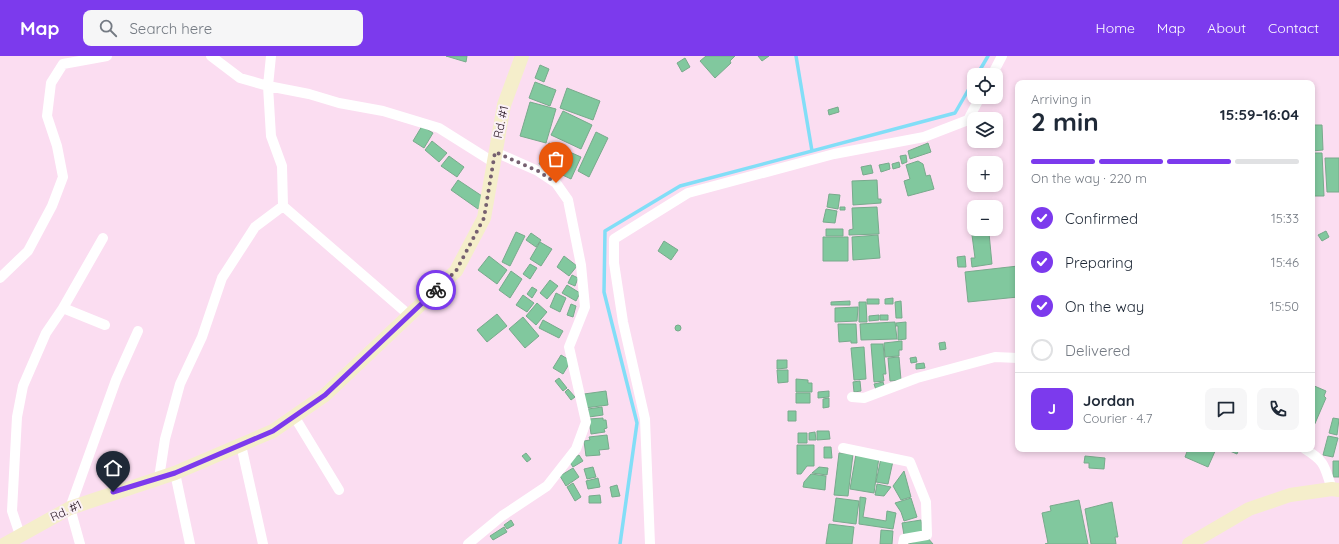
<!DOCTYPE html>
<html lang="en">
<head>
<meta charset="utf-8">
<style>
	:root { --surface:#fff; --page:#f6f6f7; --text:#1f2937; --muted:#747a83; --line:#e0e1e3; --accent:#7c3aed }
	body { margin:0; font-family:Quicksand,sans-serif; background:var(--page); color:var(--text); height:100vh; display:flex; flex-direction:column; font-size:15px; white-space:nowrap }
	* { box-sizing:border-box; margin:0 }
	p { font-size:13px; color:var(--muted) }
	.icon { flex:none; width:22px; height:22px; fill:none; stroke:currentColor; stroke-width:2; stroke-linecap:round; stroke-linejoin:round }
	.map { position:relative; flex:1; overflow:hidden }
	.details { position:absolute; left:1015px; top:24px; width:300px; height:372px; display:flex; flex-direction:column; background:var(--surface); border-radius:8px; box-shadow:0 2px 6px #0003 }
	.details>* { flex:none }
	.tools { position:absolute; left:967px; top:12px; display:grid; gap:8px }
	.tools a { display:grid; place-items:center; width:36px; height:36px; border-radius:8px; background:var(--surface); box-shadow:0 2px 6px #0003; font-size:20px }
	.pin { position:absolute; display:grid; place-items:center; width:34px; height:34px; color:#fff; margin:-41px -17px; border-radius:50% 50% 50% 0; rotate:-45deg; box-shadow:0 0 4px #0007 }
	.pin .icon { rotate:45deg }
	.courier { position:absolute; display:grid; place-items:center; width:40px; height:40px; margin:-20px; border:3px solid #7c3aed; border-radius:50%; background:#fff; color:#222; box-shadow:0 1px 5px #0007 }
	.overview em { font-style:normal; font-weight:700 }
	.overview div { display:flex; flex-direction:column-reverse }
	.overview { display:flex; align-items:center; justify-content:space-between; height:68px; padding:0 16px }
	h1 { font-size:26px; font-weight:700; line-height:30px }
	.bar { display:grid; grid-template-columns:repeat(4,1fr); gap:6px 4px; align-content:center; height:48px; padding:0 16px }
	.bar i { height:5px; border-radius:3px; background:var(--line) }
	.bar .selected { background:var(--accent) }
	.bar p { grid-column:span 4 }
	.line { display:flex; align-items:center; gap:10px; padding:0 16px; border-top:1px solid var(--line) }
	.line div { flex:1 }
	.round { display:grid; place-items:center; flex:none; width:42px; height:42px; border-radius:8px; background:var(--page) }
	ol { padding:0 16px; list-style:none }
	li { display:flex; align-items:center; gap:12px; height:44px }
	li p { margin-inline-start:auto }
	li .icon { padding:4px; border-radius:50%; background:var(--accent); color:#fff; stroke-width:4 }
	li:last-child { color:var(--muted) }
	li i { width:22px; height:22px; border:2px solid var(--line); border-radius:50% }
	header { display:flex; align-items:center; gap:24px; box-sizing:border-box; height:56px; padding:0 20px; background:var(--accent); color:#fff }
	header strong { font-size:19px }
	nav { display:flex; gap:22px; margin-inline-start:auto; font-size:14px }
	.search { width:280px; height:36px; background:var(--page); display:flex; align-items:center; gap:10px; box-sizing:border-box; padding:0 14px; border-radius:8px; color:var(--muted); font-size:15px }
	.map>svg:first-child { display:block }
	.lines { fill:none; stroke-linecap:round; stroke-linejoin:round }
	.stream { stroke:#82def7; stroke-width:3.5 }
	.building { fill:#81c89e; stroke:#78aa8c }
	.street { stroke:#fff; stroke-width:10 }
	.secondary { stroke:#f5eecb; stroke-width:14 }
	.done { stroke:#766070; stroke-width:4; stroke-dasharray:0 7.2 }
	.route { stroke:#7c3aed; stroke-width:5 }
	.labels { text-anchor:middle; stroke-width:4; stroke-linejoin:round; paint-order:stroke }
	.street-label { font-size:12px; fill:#2f1d2a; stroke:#fbf1f8 }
</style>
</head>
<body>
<header>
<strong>Map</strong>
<div class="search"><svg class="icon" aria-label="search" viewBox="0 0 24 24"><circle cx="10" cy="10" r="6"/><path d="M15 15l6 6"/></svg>Search here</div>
<nav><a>Home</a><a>Map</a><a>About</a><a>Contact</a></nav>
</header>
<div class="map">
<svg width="1339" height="488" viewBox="0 0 1339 488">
	<rect width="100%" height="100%" fill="#fbddf1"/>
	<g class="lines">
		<path class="stream" d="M796 0 812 95
			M977 19 988 0
			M620 488 637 367 604 236 605 175 680 130 955 57 974 24"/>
	</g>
	<path class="building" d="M446 0H467L466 6Z
		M706 0H735L730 5 731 7 715 22 700 5Z
		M758 0H769L762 5Z
		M685 2 690 11 682 16 677 7Z
		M540 9 549 13 544 26 535 22Z
		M535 26 556 34 550 50 529 42Z
		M567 32 600 45 593 64 560 52Z
		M530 46 556 53 546 87 520 80Z
		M838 51 839 56 829 59 828 54Z
		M563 55 592 69 581 93 551 79Z
		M1312 69H1322L1323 94 1312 95Z
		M422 70 433 77 424 92 413 85Z
		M596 76 608 82 589 121 578 115Z
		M432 85 447 97 439 106 425 94Z
		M549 87 581 101 571 123 539 108Z
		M928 87 931 96 910 103 908 95Z
		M1312 97H1322L1324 140H1312Z
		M906 99 907 106 902 108 900 100Z
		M449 100 464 111 457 121 441 110Z
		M1325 102H1339V136H1327Z
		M918 105 923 108 926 120 930 119 934 133 908 140 904 125 910 123 906 109Z
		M899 106 900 111 893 113 892 108Z
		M889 107 890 113 881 116 879 109Z
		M871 109 873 117 863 119 861 111Z
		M458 124 485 142 478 153 451 134Z
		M877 124 878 143H881V147L853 149 852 125Z
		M829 138 840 139 838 153 827 151Z
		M840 151H845V154H840Z
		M877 151 879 178 849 179V174L853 173 852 152Z
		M826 153 837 155 835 167 823 166Z
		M826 173H843V180H826Z
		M1326 175 1329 181 1322 185 1318 179Z
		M516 176 525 180 510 210 502 206Z
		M531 177 541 184 536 191 526 184Z
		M989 177 992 208 972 211 971 202H975L972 179Z
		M878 179 880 202 853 204 852 181Z
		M823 181H848V205H823Z
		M664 185 678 194 671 204 658 195Z
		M540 186 552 193 541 210 530 203Z
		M489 200 507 214 497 228 478 214Z
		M564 200 577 210 569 220 557 211Z
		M965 200 966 211H958L957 201Z
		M530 208 537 212 530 223 523 218Z
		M1018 210V241L968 246 965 216Z
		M511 215 522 223 510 242 499 234Z
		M572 219 578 222 575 230 568 227Z
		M550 224 558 230 547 243 540 237Z
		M567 229 580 237 576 245 562 237Z
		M532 231 537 234 532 242 527 238Z
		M556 237 566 242 560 256 550 251Z
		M523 239 534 247 527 256 516 249Z
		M893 242V248H885V243Z
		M867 243H879V248H867Z
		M850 245V249H831V246Z
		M901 245 902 262H896L895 246Z
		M859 246H866L867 266H859Z
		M537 247 547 256 536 269 526 260Z
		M571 248 576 250 573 261 567 259Z
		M858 251 857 265 835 266V252Z
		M497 258 507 270 487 286 477 274Z
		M879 259V264L869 265V260Z
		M880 259H888V264H880Z
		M523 261 539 280 525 292 509 273Z
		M543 264 563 275 559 282 539 272Z
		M895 266 897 283 861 284 860 268Z
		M906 266V283L898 284V270H896V267Z
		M838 268H856L857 287H851V285L839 286Z
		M675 272a3 3 0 1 1 6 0a3 3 0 1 1-6 0Z
		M902 285V294H899V300L885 301 884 287Z
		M945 286 946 293 940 294 939 287Z
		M871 288H883L886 318H883L884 325 874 326Z
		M864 291 866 323 854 324 851 292Z
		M561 299 571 305 563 318 553 312Z
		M899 301 901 324 890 325 888 302Z
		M916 301 917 306 911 307 910 302Z
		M777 304H787V312L777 313Z
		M924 307 925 312 916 313V308Z
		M777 314H788V326L778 327Z
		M559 322 567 332 563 335 555 325Z
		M796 323 808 324V327H812V336H796Z
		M860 325 861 335 854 336 853 326Z
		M883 326 885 332 876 334 874 328Z
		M1312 329 1326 335 1324 340 1326 342 1313 372Z
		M568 333 575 341 571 344 565 336Z
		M606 335 608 349 585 352 584 338Z
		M829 335V341L818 342V336Z
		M796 337H810V347H796Z
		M829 342V351L823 352V343Z
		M602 351 603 359 589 361 588 353Z
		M788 355H796V365H788Z
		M603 362V364H606L607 372 604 373 605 376 591 378 589 363Z
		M1333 362 1339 363 1337 379 1329 377Z
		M817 375H829L830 383 817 384Z
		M815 376 816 384H809V377Z
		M798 377H807V387H798Z
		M607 379 609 393 599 394 600 399 586 400 584 385 590 384 589 381Z
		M1328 380 1338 382 1333 401 1323 399Z
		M797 389H814V410H807L801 418H797Z
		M824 391H831L832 402H824Z
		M1188 393H1216L1208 411 1185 401Z
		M1225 393H1239L1237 398Z
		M526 397 531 403 527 406 522 400Z
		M839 397 853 398 848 440 834 439Z
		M856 398 879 401 874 437 850 433Z
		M579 399 583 405 573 411 569 405Z
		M1085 400 1105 402 1104 413 1089 412V407H1084Z
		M881 402 893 405 888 428 876 426Z
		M1333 405H1339V421H1333Z
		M593 411 596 421 587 423 584 413Z
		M819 411 828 412 827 419 812 417Z
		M573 412 579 421 566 430 560 420Z
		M904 415 911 441 901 444 893 430Z
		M811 418 826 420 825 434 803 431 804 426Z
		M598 422 600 431 588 433 586 425Z
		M573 427 581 441 575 445 567 431Z
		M877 428 891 431 884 440 875 439Z
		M617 429 620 440 612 441 610 431Z
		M600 439 601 447H589V440Z
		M860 441 866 442 863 461 886 465 887 455 896 457 893 473 859 468Z
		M836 442 859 445 856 468 833 465Z
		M911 442 917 461 904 465 901 456 895 447Z
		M1079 444 1088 488H1045L1048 487 1042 457 1051 455 1050 450Z
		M1112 446 1118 481H1115L1116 488H1091L1085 453Z
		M511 464 514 469 507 473 504 469Z
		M921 464 923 476 904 479 902 467Z
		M829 468 854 471 852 488H826Z
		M504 471 507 476 493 484 490 480Z
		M881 474 893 475 892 488H880Z
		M927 481 933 488H908Z"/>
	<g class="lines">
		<path class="street" d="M211 0 240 22 268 30 271 80 282 110 283 150 409 259
			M271 0 268 30 309 38 339 47 383 55 439 72 493 106
			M992 19 1002 0
			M103 182 63 252 105 269
			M0 222 28 195 52 150 63 121 57 90 47 60 51 27 63 8 107 0
			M852 341 864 342 917 322 995 301 1018 302
			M294 360 339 434
			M241 389 263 488
			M843 392 910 406 926 446 927 479 904 483 903 488
			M1305 393C1326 406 1324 410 1332 433
			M175 417 190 488
			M159 422 165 383 180 328 202 281 222 222 255 171 283 150
			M20 479 12 455 17 361 23 330 46 277 63 252
			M80 488 70 452 116 324 138 275
			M468 488 502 460 547 430 576 393 586 366 569 291 585 251 581 209 568 144 556 127 538 115 495 96
			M650 488 645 363 623 266 614 207V183L688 137 834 98 924 81 968 64 980 41"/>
		<path class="secondary" d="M5 488 70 452 175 417 273 375 325 339 456 215 484 162 504 49 522 0
			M1189 488 1249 453 1290 439 1332 433 1339 434"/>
	</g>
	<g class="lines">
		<path class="done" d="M436 234 456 215 484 162 495 96 538 115 556 127"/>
		<path class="route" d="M113 436 175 417 273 375 325 339 436 234"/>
	</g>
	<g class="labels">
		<g class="street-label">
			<text transform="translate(501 66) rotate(-78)" y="4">Rd. #1</text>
			<text transform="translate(66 455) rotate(-25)" y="4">Rd. #1</text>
		</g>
	</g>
</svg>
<div class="tools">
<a><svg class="icon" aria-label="locate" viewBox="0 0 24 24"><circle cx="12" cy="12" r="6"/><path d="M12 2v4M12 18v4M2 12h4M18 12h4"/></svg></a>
<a><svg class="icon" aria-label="layers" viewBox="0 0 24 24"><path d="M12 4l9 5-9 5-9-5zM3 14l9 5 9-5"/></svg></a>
<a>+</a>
<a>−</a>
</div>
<div class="pin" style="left:556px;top:127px;background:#ea580c"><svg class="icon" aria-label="bag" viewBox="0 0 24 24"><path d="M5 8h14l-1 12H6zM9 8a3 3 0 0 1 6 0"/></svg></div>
<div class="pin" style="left:113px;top:436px;background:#1f2937"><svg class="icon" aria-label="home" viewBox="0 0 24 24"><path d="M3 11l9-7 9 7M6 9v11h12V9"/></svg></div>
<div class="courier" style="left:436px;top:234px"><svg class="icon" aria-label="bike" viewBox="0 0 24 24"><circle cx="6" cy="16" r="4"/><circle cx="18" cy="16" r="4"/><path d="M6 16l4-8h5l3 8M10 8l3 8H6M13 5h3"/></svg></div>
<section class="details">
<div class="overview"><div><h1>2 min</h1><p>Arriving in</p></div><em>15:59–16:04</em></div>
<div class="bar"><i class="selected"></i><i class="selected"></i><i class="selected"></i><i></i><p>On the way · 220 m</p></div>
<ol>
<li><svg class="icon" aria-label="check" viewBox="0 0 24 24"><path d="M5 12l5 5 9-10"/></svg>Confirmed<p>15:33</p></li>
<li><svg class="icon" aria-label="check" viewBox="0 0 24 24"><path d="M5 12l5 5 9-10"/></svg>Preparing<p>15:46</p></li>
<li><svg class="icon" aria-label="check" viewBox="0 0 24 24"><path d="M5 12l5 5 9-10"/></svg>On the way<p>15:50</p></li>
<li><i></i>Delivered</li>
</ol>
<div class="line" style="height:72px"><b class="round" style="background:var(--accent);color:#fff">J</b><div><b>Jordan</b><p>Courier · 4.7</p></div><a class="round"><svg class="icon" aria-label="chat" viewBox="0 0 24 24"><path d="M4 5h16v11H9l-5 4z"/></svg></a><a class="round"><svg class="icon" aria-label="phone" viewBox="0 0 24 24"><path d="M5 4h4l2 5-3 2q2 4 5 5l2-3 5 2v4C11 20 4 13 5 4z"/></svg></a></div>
</section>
</div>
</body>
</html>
